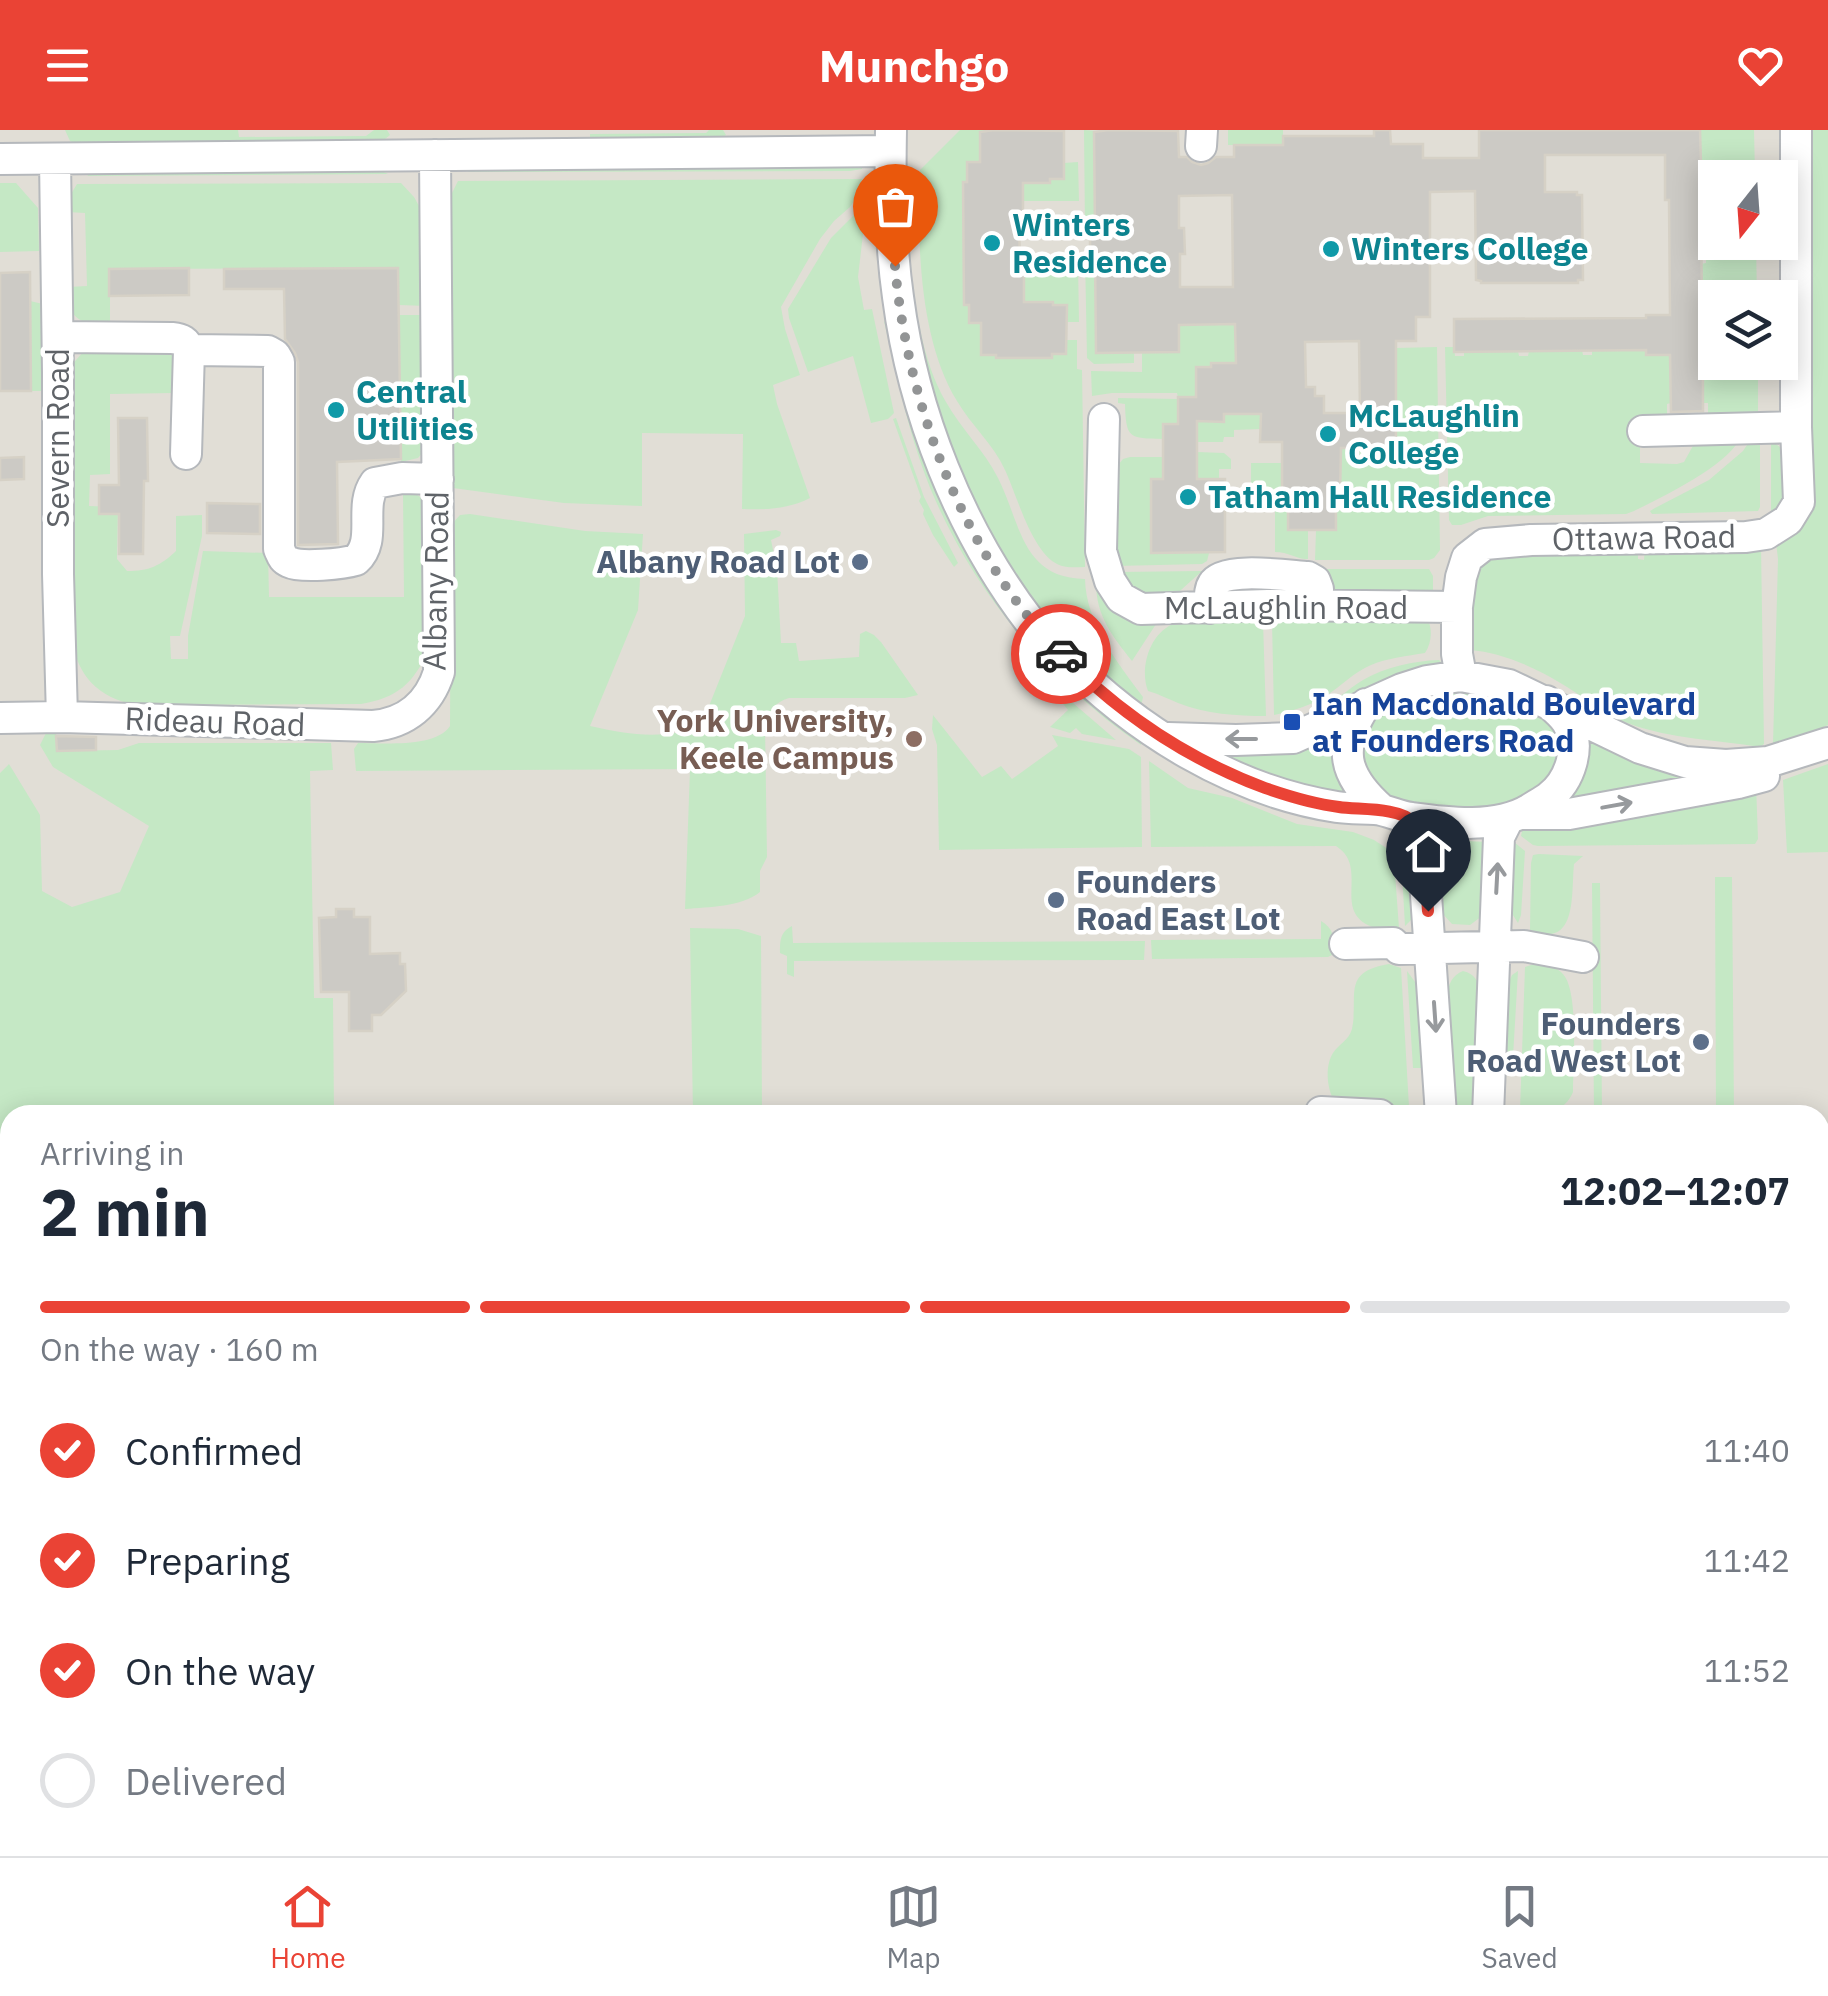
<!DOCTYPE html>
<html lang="en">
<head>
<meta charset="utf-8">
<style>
	:root { --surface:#fff; --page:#f6f6f7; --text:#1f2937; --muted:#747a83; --line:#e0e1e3; --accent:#ea4335 }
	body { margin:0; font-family:"IBM Plex Sans",sans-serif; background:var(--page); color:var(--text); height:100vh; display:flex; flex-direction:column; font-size:38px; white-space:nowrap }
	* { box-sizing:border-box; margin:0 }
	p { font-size:32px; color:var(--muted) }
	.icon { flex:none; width:55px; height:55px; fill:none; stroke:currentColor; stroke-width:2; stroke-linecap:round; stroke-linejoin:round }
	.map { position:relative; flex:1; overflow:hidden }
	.side { position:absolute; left:0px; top:975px; width:1830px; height:752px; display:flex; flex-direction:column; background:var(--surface); border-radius:30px 30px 0 0; box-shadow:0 5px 25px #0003 }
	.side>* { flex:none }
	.needle { width:65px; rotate:197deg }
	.buttons { position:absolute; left:1698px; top:30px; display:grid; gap:20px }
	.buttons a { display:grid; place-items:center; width:100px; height:100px; border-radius:0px; background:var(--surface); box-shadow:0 5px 25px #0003; font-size:50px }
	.pin { position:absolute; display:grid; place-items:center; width:85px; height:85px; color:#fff; margin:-102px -42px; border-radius:50% 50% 50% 0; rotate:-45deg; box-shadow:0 0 10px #0007 }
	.pin .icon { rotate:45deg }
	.courier { position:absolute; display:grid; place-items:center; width:100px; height:100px; margin:-50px; border:8px solid #ea4335; border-radius:50%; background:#fff; color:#222; box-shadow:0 2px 12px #0007 }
	.overview em { font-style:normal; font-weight:800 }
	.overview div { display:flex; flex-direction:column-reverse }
	.overview { display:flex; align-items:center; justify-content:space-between; height:170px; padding:0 40px }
	h1 { font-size:65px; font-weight:800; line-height:75px }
	.bar { display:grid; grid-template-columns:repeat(4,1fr); gap:15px 10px; align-content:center; height:120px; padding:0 40px }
	.bar i { height:12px; border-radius:8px; background:var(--line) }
	.bar .current { background:var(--accent) }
	.bar p { grid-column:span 4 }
	ol { padding:0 40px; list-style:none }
	li { display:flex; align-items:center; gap:30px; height:110px }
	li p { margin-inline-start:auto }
	li .icon { padding:10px; border-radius:50%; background:var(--accent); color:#fff; stroke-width:4 }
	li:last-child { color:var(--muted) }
	li i { width:55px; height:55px; border:5px solid var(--line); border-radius:50% }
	header { display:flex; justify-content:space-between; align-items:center; height:130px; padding:0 40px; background:var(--accent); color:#fff; font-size:45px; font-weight:800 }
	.tabs { display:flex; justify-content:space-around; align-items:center; height:140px; border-top:2px solid var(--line); background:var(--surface); font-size:28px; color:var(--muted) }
	.tabs a { display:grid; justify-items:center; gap:5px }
	.tabs .current { color:var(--accent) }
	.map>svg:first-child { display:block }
	.industrial { fill:#e0deda }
	.education { fill:#e1ded6; fill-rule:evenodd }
	.green { fill:#c5e8c5 }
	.building { fill:#cccac5; stroke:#d6d1c6; stroke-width:2.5; fill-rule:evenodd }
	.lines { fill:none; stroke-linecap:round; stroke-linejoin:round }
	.minor-casing { stroke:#b5b8bc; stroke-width:34 }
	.major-casing { stroke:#f2c960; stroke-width:41 }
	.minor { stroke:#fff; stroke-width:30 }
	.major { stroke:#fff2af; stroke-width:38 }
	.oneway { stroke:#979a9d }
	.done { stroke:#929495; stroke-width:10; stroke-dasharray:0 18 }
	.route { stroke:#ea4335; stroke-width:12 }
	.culture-dot { fill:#0f9aa8; stroke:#fff; stroke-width:4 }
	.service-dot { fill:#5c6f8a; stroke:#fff; stroke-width:4 }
	.transit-dot { fill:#1a4fb4; stroke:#fff; stroke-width:4 }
	.education-dot { fill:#8d6e63; stroke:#fff; stroke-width:4 }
	.labels { text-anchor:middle; stroke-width:9; stroke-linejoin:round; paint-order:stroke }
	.culture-label { font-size:32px; font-weight:bold; fill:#0d838f; stroke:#fff; text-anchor:start }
	.street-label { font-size:32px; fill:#5f6368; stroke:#fff }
	.service-label { font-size:32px; font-weight:bold; fill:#4e5e75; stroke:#fff; text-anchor:end }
	.transit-label { font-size:32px; font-weight:bold; fill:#164399; stroke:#fff; text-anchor:start }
	.education-label { font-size:32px; font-weight:bold; fill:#785e54; stroke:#fff; text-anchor:end }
</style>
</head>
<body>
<header><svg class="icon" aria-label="menu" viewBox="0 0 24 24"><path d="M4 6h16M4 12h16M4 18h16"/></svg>Munchgo<svg class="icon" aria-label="heart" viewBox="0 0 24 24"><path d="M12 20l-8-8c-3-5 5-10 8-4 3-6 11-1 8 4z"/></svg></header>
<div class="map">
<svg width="1828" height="1726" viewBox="0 0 1828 1726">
	<rect width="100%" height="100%" fill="#f1efe8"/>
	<path class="industrial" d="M1820 1294H1828V1726H1536L1537 1718H1820Z
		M0 1295H10V1718H376V1726H0Z"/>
	<path class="education" d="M0 0H1828V1150H1820V985H10V1168H0ZM1715 48H1780V112H1715ZM1715 168H1780V232H1715Z"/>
	<path class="green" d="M65 0H238L239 7 366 6 374 0H387L390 5 380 13 78 15 70 11Z
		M709 0H723L726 5 716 11H590V4L706 3Z
		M960 0H994L980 2V32L967 52H963L964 175H969V193H981V224L996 225V228H1051L1052 224H1066V210H1077V239L1082 240 1085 437C1078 437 1069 438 1062 436 1033 428 1017 365 1005 340 994 315 971 295 957 271 919 209 917 111 920 40Z
		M1084 0 1109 2H1095V100H1085Z
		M1228 0H1283V16L1228 15Z
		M1700 0H1754L1755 44H1706V33H1701Z
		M1806 0H1828V595L1794 610 1773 614 1778 429 1776 412 1791 402Z
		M1078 32 1079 71H1019L1011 53H1049L1050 49H1064V33Z
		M862 34V39L850 41 467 42 475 38Z
		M379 40 388 44 87 46 94 41Z
		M862 49 860 55 864 56 850 77 834 91 820 109 781 177 785 199 800 245 773 255 777 274 810 368C789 379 766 380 742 379L743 304 642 303V376L564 373 453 358 451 353 449 69 458 51Z
		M0 53H16L38 78 39 121 0 122Z
		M401 53 414 67 423 83 427 176 399 175 397 138 110 139V197C81 193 67 191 68 157L87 156 85 83 67 82 71 64 77 54Z
		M1706 59H1715V112L1756 113 1757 167 1715 168V198H1707L1702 187 1701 134 1706 133V124L1702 123 1701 70H1706Z
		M864 70H866V78L858 147 864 180 872 179 894 283 888 289 871 293 853 226 808 242 789 188 788 179 831 108 855 84Z
		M903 86H907C911 144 916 221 946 272 961 299 984 320 998 348 1021 393 1021 448 1085 449 1086 493 1117 532 1143 567L1141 576C1046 503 985 416 946 302 935 272 924 239 918 207 911 167 908 126 903 86Z
		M1085 125H1095L1134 223V233L1094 234 1087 228Z
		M1078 133 1079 192H1067L1052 172H1013L1024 134Z
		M30 171 47 175 46 254 41 261H31Z
		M399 185H428L426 319 418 328 401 332Z
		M884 191 895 204 942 368 1141 607V615C1051 553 978 468 934 367 910 311 898 251 884 191Z
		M1235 194 1250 230 1224 239V233H1212L1211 237 1196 241 1197 267H1178L1177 263H1112L1092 266 1091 241 1142 242V222H1179V195Z
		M1708 209H1715V232L1758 233V288H1708V273H1703V220L1708 219Z
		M1437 217 1440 420 1434 428 1429 430H1315L1316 400 1336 399 1334 366H1340V348L1334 312 1370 311V318H1389V311H1396V237L1392 236 1396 218Z
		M1445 217H1454L1455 226H1464V221H1518L1519 226H1528L1529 221 1582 220 1583 225H1592V220H1670L1671 273 1667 274V284L1662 289 1640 291V333L1677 334 1684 332 1694 314 1739 310C1725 337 1662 367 1634 381L1626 384 1488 386 1461 395H1452L1449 390Z
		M84 221 172 223 175 230 174 263 110 264V344L90 345 89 376 118 377 117 429 127 441C149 441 160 436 176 421V386L202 385V406L180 506H170L171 529H188V506L203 421 268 423 269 467H404L403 363 417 365 424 369 428 521C413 554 397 568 361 574L136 575C97 567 79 547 71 509L69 238Z
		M1118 268 1178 269V285L1187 286V294H1163V309C1129 308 1126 309 1125 274L1118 273Z
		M1261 278V299L1234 300V307H1224L1223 312H1197V285H1205L1206 291 1223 292 1224 284H1244Z
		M896 288 924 367 958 433 954 437 933 405 923 384 924 380 919 371 921 367 893 289Z
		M1771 311 1786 321C1789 347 1791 368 1771 387Z
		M1747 315H1760V377L1758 381 1652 384 1650 381 1655 378 1709 350 1743 321Z
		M1197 322 1224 323 1231 329V339H1219V349H1197Z
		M1130 327H1163L1178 349H1151V422L1209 423 1207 431 1202 434 1115 436V339L1123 329Z
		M1251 333H1282V367H1289L1288 400H1308V429C1298 430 1289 422 1275 422V368H1251Z
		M470 384 585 401 643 404 638 480 590 596C631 605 661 610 701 596L745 486 744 404 776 400 781 402 780 406 771 410 777 439 781 513H796L799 531 859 527 860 504 866 501 874 505 881 512 918 565 905 568H789C775 572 769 581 765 595L767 727 760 741V762C741 777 709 777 685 779L690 639 356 641 354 619 358 613C382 613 436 618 450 596L451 395 460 385Z
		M1761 416 1764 614 1760 617C1716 610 1672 609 1630 594 1603 585 1582 565 1557 551 1532 536 1499 522 1470 520 1470 489 1463 454 1484 428L1638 417V429L1644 430 1645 417Z
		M1328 439H1429L1433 446V464L1339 463 1323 448 1325 440Z
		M1202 441 1171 469 1139 465 1117 442Z
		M1096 453 1158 491 1132 531C1113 507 1096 486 1096 453Z
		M1424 489 1428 490C1433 501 1431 514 1425 523 1407 526 1388 528 1371 535 1354 542 1341 556 1326 566 1310 576 1292 581 1274 585L1272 491Z
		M1263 491 1266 586C1237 586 1206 584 1178 573 1168 569 1159 564 1148 561 1139 538 1150 501 1176 493Z
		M1439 530 1442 533 1440 536 1317 582C1334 572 1347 560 1363 550 1385 537 1414 531 1439 530Z
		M1030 532 1059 561 1116 610 1082 604 1076 598 1070 603 1050 597 1068 580Z
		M1466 558 1516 567 1564 604 1550 656 1492 681 1416 678 1382 665 1360 643C1360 632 1356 614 1359 603 1370 569 1437 562 1466 558Z
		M933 585 982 647 1001 636 1012 649 1058 616 1052 605 1129 619 1141 627 1142 717 939 720 937 615 932 599Z
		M1342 597 1362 670 1296 659 1198 617Z
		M48 599 56 601 57 621 118 620 139 613H331L333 640 310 641 314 868H333L334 985H10V1166H0V643L9 634 40 685 42 761 72 777 120 762 149 696 53 637 40 615Z
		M1581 601 1713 646 1558 671Z
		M1149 631 1188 658 1232 668 1297 694 1353 702 1374 710 1391 721 1394 730 1399 798C1390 801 1385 801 1375 798 1329 783 1371 738 1336 716L1151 717Z
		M1828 634V722L1787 723 1783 650Z
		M1756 654 1758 709 1755 714 1538 716 1533 715 1521 706 1522 701 1528 698Z
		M1407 710 1414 782 1411 790 1405 796 1401 725 1392 711Z
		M1444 710 1488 712 1482 786 1470 795 1452 794 1442 783 1437 712Z
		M1514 712 1525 721 1521 785 1518 793 1511 782V715Z
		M1539 724 1583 726 1574 734C1571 764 1578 820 1530 800L1531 733 1533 725Z
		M1715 747H1732L1734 985H1716Z
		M1592 753H1600L1602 985H1594Z
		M1321 791C1335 799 1334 810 1334 824L1328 827 1152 829 1151 810 1321 809Z
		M792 796 793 813 1145 811 1144 830 794 831V847L787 844V826L780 823C780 811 780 802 792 796Z
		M690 798 738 799 761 806 762 985H693Z
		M1389 834 1401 838 1409 977 1337 975C1327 963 1324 937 1333 923 1339 914 1349 910 1352 899 1359 865 1341 842 1389 834Z
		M1534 834C1545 834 1555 835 1563 844 1579 861 1573 936 1573 962 1564 984 1542 986 1520 980L1525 837Z
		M1407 841 1418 856 1425 938H1413Z
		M1463 841C1475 844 1478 851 1481 862L1473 976 1459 980 1454 976 1447 864C1449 854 1452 845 1463 841Z
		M1518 841 1513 927H1502L1508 854 1512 845Z"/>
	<path class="building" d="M994 0 1064 1V49H1050V53H1023V93H1019L1020 132H1024V172H1053V175H1067L1066 224H1052V228H996V225H981V193H969V175H964L963 52H967V32H980V2Z
		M1109 0 1178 1 1179 27H1187L1192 32 1201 35 1208 33 1216 27H1234V15H1283V6H1374V0H1390L1391 14H1423V28H1479V0H1700L1701 33H1706L1705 70H1701L1702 187H1707V220H1703V281L1671 282 1670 225H1646V220L1454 222V189L1646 188V185H1670L1669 70H1665V25H1545V62H1577V65H1582L1583 150H1578V153H1481V151L1476 150 1475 61 1430 62V187H1416V211H1396V311H1389V318H1341L1340 366H1336V400H1288V367H1282V312H1260L1261 284H1224V292L1197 291V349H1225V422L1151 423V349H1163V294H1178V267H1196V237H1211V233H1236L1235 194 1179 195V222L1096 223 1095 122H1090V100H1095L1094 2ZM1232 65 1233 157H1180V124H1185L1184 98H1179V66ZM1359 211 1360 283H1324V266H1315V257H1306L1305 212Z
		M189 138V165L109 166V139Z
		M398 138 401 329 337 332 338 414 298 415V232L295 223 285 209 284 159H224V139Z
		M30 142 31 261H0V143Z
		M118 288H147L148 351H144L143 424H119V384H99V355H119Z
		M24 327V349L0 350V328Z
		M207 373 260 374V404L207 403Z
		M56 606 96 607V620L57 621Z
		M336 779H354V787H370V824L400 823V834H405L406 861 381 885H372V901H349V862H321L319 788 336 787Z"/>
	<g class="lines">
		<g class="minor-casing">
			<path id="minor" d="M891 0C890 56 890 111 898 167 913 282 960 401 1031 493 1040 505 1052 515 1063 526 1135 600 1233 661 1337 677 1350 679 1363 678 1375 679 1388 680 1399 687 1412 688 1449 693 1497 699 1530 679 1536 675 1544 671 1549 667 1570 651 1582 616 1567 592 1562 584 1553 577 1546 571
				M1201 16 1202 0
				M0 29 890 21
				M55 29 58 243V444L62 587
				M58 207 172 208C182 209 186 211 189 220L186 324
				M189 220 268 221 275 225 279 232V419C282 425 282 429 289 432 301 438 343 434 356 430 378 410 358 377 375 353L402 348 438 349
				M1104 289 1101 421 1110 451 1121 468 1141 479 1268 475 1457 477
				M1643 301 1796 297
				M1209 478C1210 470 1209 460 1213 454 1223 436 1289 446 1308 447L1315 451 1318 459 1317 475
				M1461 546 1457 524V477L1461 447 1467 428 1485 414 1531 410 1746 407 1766 404 1788 390 1799 372 1796 297V0
				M1366 574C1337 618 1343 645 1381 679
				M0 588 62 587 373 596C406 593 429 574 439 542L435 25
				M1168 608 1236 610 1293 608 1402 559 1427 551 1461 546 1509 555 1640 618 1685 632 1726 635 1768 632 1828 613
				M1524 684H1569L1738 653 1764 646
				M1411 688 1422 706 1441 985
				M1345 814 1393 813 1399 819 1524 816 1583 827
				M1321 982 1380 985
				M1488 985 1499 707 1507 691
				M1557 1726 1558 1718"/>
		</g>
		<g class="major-casing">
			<path id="major" d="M1820 1183H1828
				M0 1200H10
				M1820 1227H1828
				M0 1252H10"/>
		</g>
		<use href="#minor" class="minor"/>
		<use href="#major" class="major"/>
	</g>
	<defs><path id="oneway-shaft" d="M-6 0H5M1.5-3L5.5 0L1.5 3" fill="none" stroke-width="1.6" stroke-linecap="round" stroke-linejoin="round" transform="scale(2.5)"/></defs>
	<g class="oneway">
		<use href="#oneway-shaft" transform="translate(1241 609) rotate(180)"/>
		<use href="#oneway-shaft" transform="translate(1617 675) rotate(-10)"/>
		<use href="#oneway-shaft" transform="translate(1497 748) rotate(-87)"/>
		<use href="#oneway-shaft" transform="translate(1435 887) rotate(86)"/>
	</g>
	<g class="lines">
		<path class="done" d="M895 136C907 273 963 424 1061 524"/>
		<path class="route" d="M1061 524C1119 583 1187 629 1265 658 1288 666 1315 674 1339 677 1358 680 1399 677 1413 692 1429 709 1426 757 1428 781"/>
	</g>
	<g class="culture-dot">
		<circle cx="992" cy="113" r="10"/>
		<circle cx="1331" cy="119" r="10"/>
		<circle cx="336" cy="280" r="10"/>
		<circle cx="1328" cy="304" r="10"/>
		<circle cx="1188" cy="367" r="10"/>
	</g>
	<g class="service-dot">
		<circle cx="860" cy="432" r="10"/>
		<circle cx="1056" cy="770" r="10"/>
		<circle cx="1701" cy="912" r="10"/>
	</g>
	<rect class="transit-dot" x="1282" y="582" width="20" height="20" rx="5"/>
	<circle class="education-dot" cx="914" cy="609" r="10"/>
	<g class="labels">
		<g class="culture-label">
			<text x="1012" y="106">Winters<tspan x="1012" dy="37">Residence</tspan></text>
			<text x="1351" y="130">Winters College</text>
			<text x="356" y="273">Central<tspan x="356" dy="37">Utilities</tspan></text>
			<text x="1348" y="297">McLaughlin<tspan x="1348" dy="37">College</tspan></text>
			<text x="1208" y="378">Tatham Hall Residence</text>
		</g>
		<g class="street-label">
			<text transform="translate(58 308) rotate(-90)" y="11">Severn Road</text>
			<text transform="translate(1644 408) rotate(-1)" y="11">Ottawa Road</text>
			<text transform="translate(436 451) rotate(-89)" y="11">Albany Road</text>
			<text x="1286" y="489">McLaughlin Road</text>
			<text transform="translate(215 592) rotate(2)" y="11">Rideau Road</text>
		</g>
		<g class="service-label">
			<text x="840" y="443">Albany Road Lot</text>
			<text x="1076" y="763" text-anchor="start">Founders<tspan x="1076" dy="37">Road East Lot</tspan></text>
			<text x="1681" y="905">Founders<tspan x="1681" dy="37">Road West Lot</tspan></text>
		</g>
		<g class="transit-label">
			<text x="1312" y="585">Ian Macdonald Boulevard<tspan x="1312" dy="37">at Founders Road</tspan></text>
		</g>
		<g class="education-label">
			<text x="894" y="602">York University,<tspan x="894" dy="37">Keele Campus</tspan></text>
		</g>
	</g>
</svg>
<div class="buttons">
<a><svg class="needle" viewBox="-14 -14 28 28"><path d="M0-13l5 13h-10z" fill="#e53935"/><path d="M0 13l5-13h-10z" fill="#747a83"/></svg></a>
<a><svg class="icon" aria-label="layers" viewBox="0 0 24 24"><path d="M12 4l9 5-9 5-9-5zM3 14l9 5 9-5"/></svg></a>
</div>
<div class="pin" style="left:895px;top:136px;background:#ea580c"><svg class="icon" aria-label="bag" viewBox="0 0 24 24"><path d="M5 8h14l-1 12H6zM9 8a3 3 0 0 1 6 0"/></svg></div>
<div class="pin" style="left:1428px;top:781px;background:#1f2937"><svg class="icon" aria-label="home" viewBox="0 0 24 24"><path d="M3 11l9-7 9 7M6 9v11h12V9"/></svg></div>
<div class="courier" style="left:1061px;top:524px"><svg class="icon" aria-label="car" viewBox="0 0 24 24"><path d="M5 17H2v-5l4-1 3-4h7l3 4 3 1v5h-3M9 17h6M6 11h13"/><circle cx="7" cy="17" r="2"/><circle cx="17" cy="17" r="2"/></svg></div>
<section class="side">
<div class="overview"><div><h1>2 min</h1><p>Arriving in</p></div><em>12:02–12:07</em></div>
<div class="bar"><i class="current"></i><i class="current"></i><i class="current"></i><i></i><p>On the way · 160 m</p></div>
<ol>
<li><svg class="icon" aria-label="check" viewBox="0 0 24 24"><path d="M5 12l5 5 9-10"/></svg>Confirmed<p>11:40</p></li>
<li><svg class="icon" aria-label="check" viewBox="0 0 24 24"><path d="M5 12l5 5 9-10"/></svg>Preparing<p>11:42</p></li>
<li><svg class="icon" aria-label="check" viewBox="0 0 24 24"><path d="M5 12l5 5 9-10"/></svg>On the way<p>11:52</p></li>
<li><i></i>Delivered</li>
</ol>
</section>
</div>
<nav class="tabs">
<a class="current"><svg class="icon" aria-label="home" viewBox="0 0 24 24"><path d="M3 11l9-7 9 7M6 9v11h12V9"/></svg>Home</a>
<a><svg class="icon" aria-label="map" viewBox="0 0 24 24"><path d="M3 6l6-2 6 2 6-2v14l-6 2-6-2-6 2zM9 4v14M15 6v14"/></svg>Map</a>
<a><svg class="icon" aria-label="saved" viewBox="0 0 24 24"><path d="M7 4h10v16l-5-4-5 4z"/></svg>Saved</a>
</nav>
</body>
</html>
